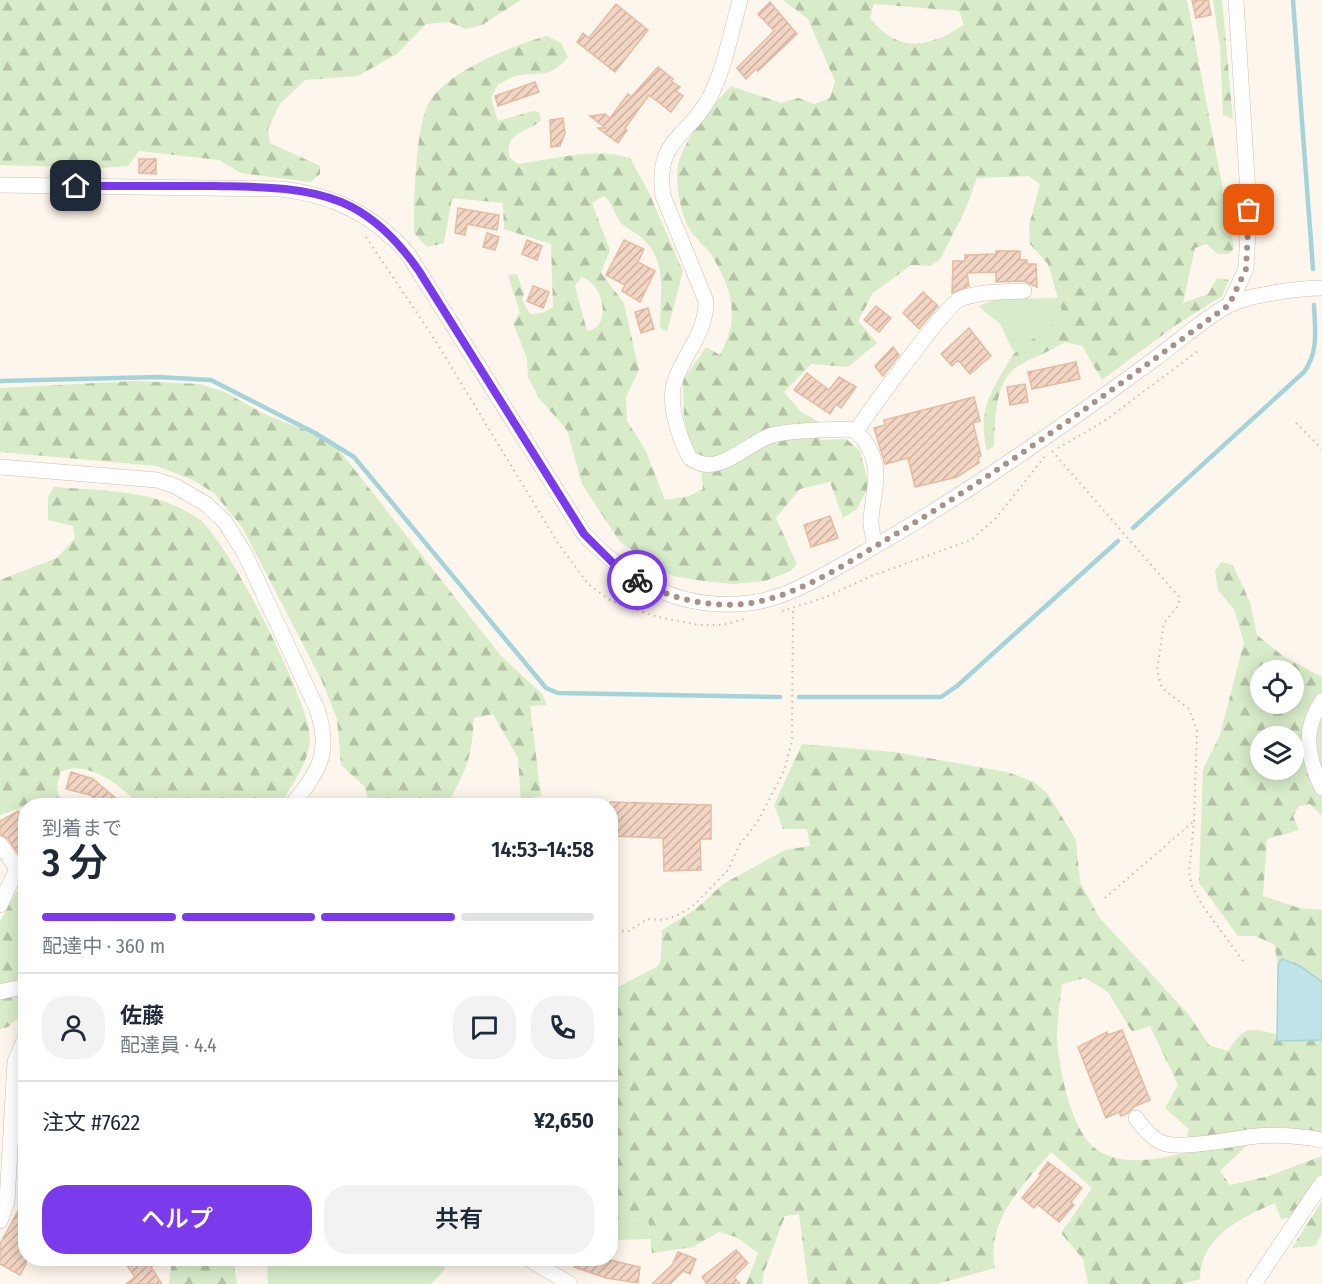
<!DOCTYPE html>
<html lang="ja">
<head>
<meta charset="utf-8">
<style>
	:root { --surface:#fff; --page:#f2f2f3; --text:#1f2937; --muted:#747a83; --line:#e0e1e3; --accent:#7c3aed }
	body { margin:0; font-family:"Fira Sans Condensed","Noto Sans JP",sans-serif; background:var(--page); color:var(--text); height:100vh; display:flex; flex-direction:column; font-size:22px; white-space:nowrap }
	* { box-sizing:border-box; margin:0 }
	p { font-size:20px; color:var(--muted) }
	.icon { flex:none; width:33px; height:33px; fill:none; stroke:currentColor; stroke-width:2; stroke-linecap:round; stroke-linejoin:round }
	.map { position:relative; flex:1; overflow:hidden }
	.panel { position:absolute; left:18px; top:798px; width:600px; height:468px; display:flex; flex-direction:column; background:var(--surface); border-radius:24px; box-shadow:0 3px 15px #0003 }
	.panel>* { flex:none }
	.controls { position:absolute; left:1250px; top:660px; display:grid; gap:12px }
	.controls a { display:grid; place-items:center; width:54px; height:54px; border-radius:50%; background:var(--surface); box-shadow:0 3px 15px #0003; font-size:30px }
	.pin { position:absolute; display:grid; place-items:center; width:51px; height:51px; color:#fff; margin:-26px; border-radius:12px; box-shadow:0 3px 9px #0006 }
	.courier { position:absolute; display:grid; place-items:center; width:60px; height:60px; margin:-30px; border:4px solid #7c3aed; border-radius:50%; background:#fff; color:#222; box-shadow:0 2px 8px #0007 }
	.summary em { font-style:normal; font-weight:600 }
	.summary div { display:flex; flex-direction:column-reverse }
	.summary { display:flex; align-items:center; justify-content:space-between; height:102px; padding:0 24px }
	h1 { font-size:39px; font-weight:600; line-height:45px }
	.bar { display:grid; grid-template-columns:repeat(4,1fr); gap:9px 6px; align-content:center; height:72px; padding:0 24px }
	.bar i { height:8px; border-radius:4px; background:var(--line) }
	.bar .current { background:var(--accent) }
	.bar p { grid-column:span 4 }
	.line { display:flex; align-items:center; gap:15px; padding:0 24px; border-top:2px solid var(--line) }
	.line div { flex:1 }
	.round { display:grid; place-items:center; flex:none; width:63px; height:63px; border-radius:24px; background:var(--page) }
	.primary-button { display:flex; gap:12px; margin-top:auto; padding:12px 24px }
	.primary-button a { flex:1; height:69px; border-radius:24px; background:var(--accent); color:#fff; font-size:24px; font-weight:600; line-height:69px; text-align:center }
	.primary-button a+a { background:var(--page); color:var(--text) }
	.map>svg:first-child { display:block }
	.forest { fill:url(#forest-firs); fill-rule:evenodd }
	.garden { fill:#d8ecc9 }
	.water { fill:#bfe3e8; stroke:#a5d3da; stroke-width:1.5 }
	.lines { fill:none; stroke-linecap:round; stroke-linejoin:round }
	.stream { stroke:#a5d3da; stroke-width:4.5 }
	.building { fill:url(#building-hatch); stroke:#e6bba3; stroke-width:1.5 }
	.minor-casing { stroke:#d1beb0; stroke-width:16 }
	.path { stroke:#d9b8a5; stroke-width:2; stroke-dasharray:1.5 4.5; stroke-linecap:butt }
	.minor { stroke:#fff; stroke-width:15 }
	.done { stroke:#a89285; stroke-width:6; stroke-dasharray:0 10.8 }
	.route { stroke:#7c3aed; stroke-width:8 }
</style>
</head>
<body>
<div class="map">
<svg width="1322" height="1284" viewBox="0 0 1322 1284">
	<defs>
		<pattern id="forest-firs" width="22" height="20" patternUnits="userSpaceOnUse" patternTransform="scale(1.5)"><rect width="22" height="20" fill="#d8ecc9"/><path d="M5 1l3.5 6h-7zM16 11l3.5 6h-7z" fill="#b4c2a5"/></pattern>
		<pattern id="building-hatch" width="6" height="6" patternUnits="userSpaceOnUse" patternTransform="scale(1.5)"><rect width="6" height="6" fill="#f3d5c3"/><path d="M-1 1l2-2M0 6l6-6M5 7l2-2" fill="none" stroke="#cab0a1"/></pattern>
	</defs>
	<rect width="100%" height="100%" fill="#fdf6ec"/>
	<path class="forest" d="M0 0H521L482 25 466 29 449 22 426 24 397 54 358 76 305 80 280 104 268 129 270 143 320 166V174L311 182 241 173 219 160 139 151 128 166 101 168 0 165Z
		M783 0H1187L1234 248 1229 254H1218L1206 244 1195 248 1183 303 1208 294 1217 278 1229 280 1222 296 1176 325 1102 380 1082 346 1065 342C1050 352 1033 357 1018 366 994 381 995 422 994 446L987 451C979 418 986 399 1003 371 1007 365 1010 357 1016 352 1032 338 1049 328 1062 312L1048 264 1030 244 1029 226 1040 184 1029 176 977 178 966 208 940 260 930 266 911 265 873 293 858 321 877 343 848 367 811 364 784 392 800 411 819 422 821 440 846 439 860 451 869 486 857 509 843 518 830 482 800 489 776 518 797 564 791 571 765 581 733 584 702 581 673 576 620 542 582 484 567 430 539 398 528 377 527 359 513 323 520 313 508 275 517 274 524 294 522 300 530 314 542 313 553 307 551 244 504 229 503 203 452 198 444 243 427 247 414 233C414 201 415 132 428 104 445 72 513 45 547 36L561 43 568 57C549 80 541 71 516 76 510 78 503 82 498 84L491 98 498 121 533 111 539 112 541 120C526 135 506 129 509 157L518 164C554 159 594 147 630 158L649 193 683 271 667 332 660 327C660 295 668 263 643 239 637 233 627 229 621 223 613 214 614 204 604 196L592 203 610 250 601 273 624 303 639 370 626 397 627 421 645 449 665 500 689 496 703 489 700 459 692 451 684 419 683 380 706 347 720 355C740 318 733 291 712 256 706 246 694 238 689 228 680 213 674 177 679 161 686 137 714 104 731 86L781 103 798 98 815 104 830 98 835 81 808 19ZM874 4 959 11 964 25C927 48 899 54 870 18ZM581 277C605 283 612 329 587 331L575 286Z
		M1213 0H1222L1233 119 1223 115 1220 47Z
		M135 381 199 384 225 392 264 414 332 441 501 656 542 694 547 705 530 706 541 796 521 800 518 758 493 714 474 718C472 757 466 771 447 805H369L365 787 341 765 337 719 321 679 242 527 214 493 191 479 156 466 0 452V388Z
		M54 487C104 491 156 489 199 519 227 539 313 707 310 740 308 764 292 785 280 805H140C122 787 87 758 60 772L57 790 63 805 26 806 0 815V580L57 558 75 538 73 526 48 520V497Z
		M1221 562 1233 565 1250 602 1257 635 1284 657 1322 677V816L1310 804 1299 806 1293 816 1299 830 1267 839 1263 896 1299 908 1322 910V982L1311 973 1282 960 1278 964 1274 944 1255 936H1238L1199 883 1203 769 1220 735 1244 642 1234 609 1218 590 1215 571ZM1260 670H1293V704H1260ZM1260 736H1293V770H1260Z
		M802 744 894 752 1007 772 1034 782 1048 794 1076 840 1080 882 1099 917 1189 1015 1209 1045 1228 1051C1245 1025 1248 1028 1277 1034V1041L1322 1040V1133L1283 1127 1264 1129 1220 1171 1230 1185 1269 1176 1322 1156V1174L1289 1218 1281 1219 1275 1203C1242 1217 1200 1237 1200 1279L1182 1284H1088L1083 1259 1061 1233 1092 1188 1051 1152C1023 1185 985 1222 995 1268L937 1284H808L799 1214 785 1216 764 1272 762 1284H746L758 1253 736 1237 719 1232 693 1247 652 1253 648 1220 611 1219V991L658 966 661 959 662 930 696 909 723 884 785 850 810 846 807 829H783L774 805ZM1085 978 1108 992 1132 1032 1150 1026 1178 1085 1165 1108 1189 1129 1183 1153C1156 1160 1122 1166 1097 1150 1071 1132 1059 1069 1057 1039 1057 1021 1060 1002 1062 984Z
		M19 888 25 890V1012L8 1027 0 1029V921Z
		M1322 1201V1233L1315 1246 1292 1248Z
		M172 1259H233L237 1284H169Z"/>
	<path class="garden" d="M1059 298 1062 312 1050 326 1014 353 1000 324 978 306 997 299Z
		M611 1219 648 1220 650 1239 611 1240Z
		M267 1259H443L445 1269 431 1284H268Z"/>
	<path class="water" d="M1282 959 1300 966 1322 982V1040L1277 1041 1278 964Z"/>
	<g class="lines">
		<path class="stream" d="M1293 0 1313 269
			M0 381 158 377 211 380 315 433 354 457 546 688 558 693 780 697
			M1133 528 1304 372C1319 351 1315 330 1314 305
			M799 697H941L957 686 1118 541"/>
	</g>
	<path class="building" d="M1192 0H1208L1211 15 1196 18Z
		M770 2 797 34 758 71 756 69 746 79 737 68 774 31 758 14Z
		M616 4 648 30 615 72 577 42 583 33 589 38Z
		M658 67 673 79 671 81 680 87 676 91 683 96 671 112 649 95 625 128 627 130 618 143 598 128H605L590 116 605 114 610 118 628 94 631 97Z
		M535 82 539 92 498 106 495 96Z
		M563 118 565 133 560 146 551 147 550 120Z
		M139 159H156V174L139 173Z
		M458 208 499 215 497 230 467 224 465 235 455 233Z
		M487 233 499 237 495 250 483 247Z
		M527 240 542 246 537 260 522 254Z
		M624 240 644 249 638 262 655 271 640 302 622 291 625 285 606 275Z
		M996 251H1020V260H1027V264H1036L1037 287 1024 281 996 282V272L967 273 969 286 952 293 953 261H965V255L996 254Z
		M533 286 549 292 543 308 527 301Z
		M923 292 938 306 919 329 903 313Z
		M876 306 891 318 879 332 864 320Z
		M648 308 654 329 641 333 635 312Z
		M969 328 991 356 970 374 958 360 952 366 941 354Z
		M893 347 899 355 883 376 875 366Z
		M1076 362 1080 379 1032 389 1028 372Z
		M807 373 829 390 839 377 856 387 841 408 836 404 830 414 794 390Z
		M1025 384 1028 402 1010 405 1007 387Z
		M974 397 980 421 973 423 981 456 978 457 979 463 957 477 915 487 908 458 885 464 874 428 885 425 884 420Z
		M830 516 838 538 811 547 804 525Z
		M71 772 93 779 125 806H102L90 795 66 789Z
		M610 802 711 805V839H700L701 870 664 871 663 838 610 836Z
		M18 811 26 826V854L20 856 8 839 0 834V821Z
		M1122 1030 1150 1100 1135 1106 1128 1113 1121 1116 1119 1112 1106 1118 1078 1047 1107 1032 1108 1035Z
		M1048 1162 1082 1188 1071 1202 1074 1205 1059 1222 1037 1204 1034 1208 1022 1198 1041 1175 1039 1174Z
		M26 1196V1264L20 1275 0 1264V1244Z
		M736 1250 748 1263 734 1277 740 1284H707L702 1277Z
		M678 1252 696 1259 690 1274 683 1271 670 1284H652L672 1265Z
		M122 1258H162L151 1267 162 1284H126L135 1277Z
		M577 1258H602L640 1267 638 1283 606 1278 574 1267Z"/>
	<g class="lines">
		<g class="minor-casing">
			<path id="minor" d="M740 0C731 32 725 67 710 97 687 140 655 137 663 196L706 301C706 332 687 350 676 378 666 400 679 438 690 458 717 478 744 446 769 436 785 430 829 430 848 429L856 431C886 462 874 483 871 519 870 527 874 538 875 546
				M0 185 281 189C333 195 373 214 408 254L584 534C630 582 680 611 749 603 787 599 823 575 856 557 960 499 1056 431 1152 361 1173 346 1207 316 1229 305 1249 295 1299 288 1322 288
				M1229 305 1246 269 1249 210 1236 0
				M856 431C869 412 946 305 960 299 980 291 1003 292 1024 291
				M0 467 157 480 175 486 206 504 225 522 245 554 317 709C332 753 319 771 291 806
				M1322 701C1302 730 1307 757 1322 788
				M0 844 17 869
				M0 905 17 869 26 864
				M0 992 26 986
				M1136 1118C1143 1128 1152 1139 1163 1143 1181 1150 1236 1138 1257 1136 1279 1134 1300 1136 1322 1140
				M0 1221 7 1202 15 1062 26 1036
				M527 1258 570 1284
				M1254 1284 1322 1183"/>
		</g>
		<path class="path" d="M366 237 435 340 558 543 588 584 611 601 658 617 699 625H723L744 619
			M1296 423 1322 449
			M1058 448 1103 422 1198 351
			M1052 451 1180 598 1178 606 1164 623 1157 670 1162 688 1189 709 1197 730 1194 821 1189 872 1192 886 1202 905 1243 961
			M782 611 826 597 869 577 971 540 996 518 1046 455
			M1105 898 1194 821
			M610 932 629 931 647 919 664 920 680 914 695 904 728 870 740 844 757 823 784 771 792 741 793 608"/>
		<use href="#minor" class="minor"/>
	</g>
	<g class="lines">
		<path class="done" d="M637 580C670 599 713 609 751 603 800 595 847 563 889 538 1008 468 1118 385 1229 305L1246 269 1249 210"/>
		<path class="route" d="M76 186C122 186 168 186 214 186 256 187 301 186 341 202 375 216 399 242 419 271L584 534 613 563 637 580"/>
	</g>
</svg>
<div class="controls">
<a><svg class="icon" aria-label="locate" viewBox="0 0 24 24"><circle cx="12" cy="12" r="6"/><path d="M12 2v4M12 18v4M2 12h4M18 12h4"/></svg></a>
<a><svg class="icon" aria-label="layers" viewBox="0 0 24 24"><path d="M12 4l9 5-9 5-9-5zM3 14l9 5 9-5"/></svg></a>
</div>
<div class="pin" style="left:1249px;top:210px;background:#ea580c"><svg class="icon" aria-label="bag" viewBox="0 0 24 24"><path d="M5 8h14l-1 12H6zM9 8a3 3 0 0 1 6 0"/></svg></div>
<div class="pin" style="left:76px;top:186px;background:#1f2937"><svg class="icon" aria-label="home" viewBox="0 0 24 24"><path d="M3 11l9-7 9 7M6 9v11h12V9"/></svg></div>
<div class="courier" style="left:637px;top:580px"><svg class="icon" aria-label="bike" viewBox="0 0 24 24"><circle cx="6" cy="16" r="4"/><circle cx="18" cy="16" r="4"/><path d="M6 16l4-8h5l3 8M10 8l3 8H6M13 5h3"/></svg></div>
<section class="panel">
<div class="summary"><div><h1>3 分</h1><p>到着まで</p></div><em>14:53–14:58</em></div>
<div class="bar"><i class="current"></i><i class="current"></i><i class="current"></i><i></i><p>配達中 · 360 m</p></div>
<div class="line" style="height:108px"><a class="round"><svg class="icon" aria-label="person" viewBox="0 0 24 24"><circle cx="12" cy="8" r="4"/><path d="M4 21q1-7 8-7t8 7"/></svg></a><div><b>佐藤</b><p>配達員 · 4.4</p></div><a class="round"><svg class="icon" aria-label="chat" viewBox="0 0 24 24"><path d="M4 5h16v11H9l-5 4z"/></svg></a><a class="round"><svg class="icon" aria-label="phone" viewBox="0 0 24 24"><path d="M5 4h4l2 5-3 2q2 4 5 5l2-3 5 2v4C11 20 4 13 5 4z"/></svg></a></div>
<div class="line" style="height:78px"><div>注文 #7622</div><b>¥2,650</b></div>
<div class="primary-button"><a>ヘルプ</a><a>共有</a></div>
</section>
</div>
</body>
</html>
